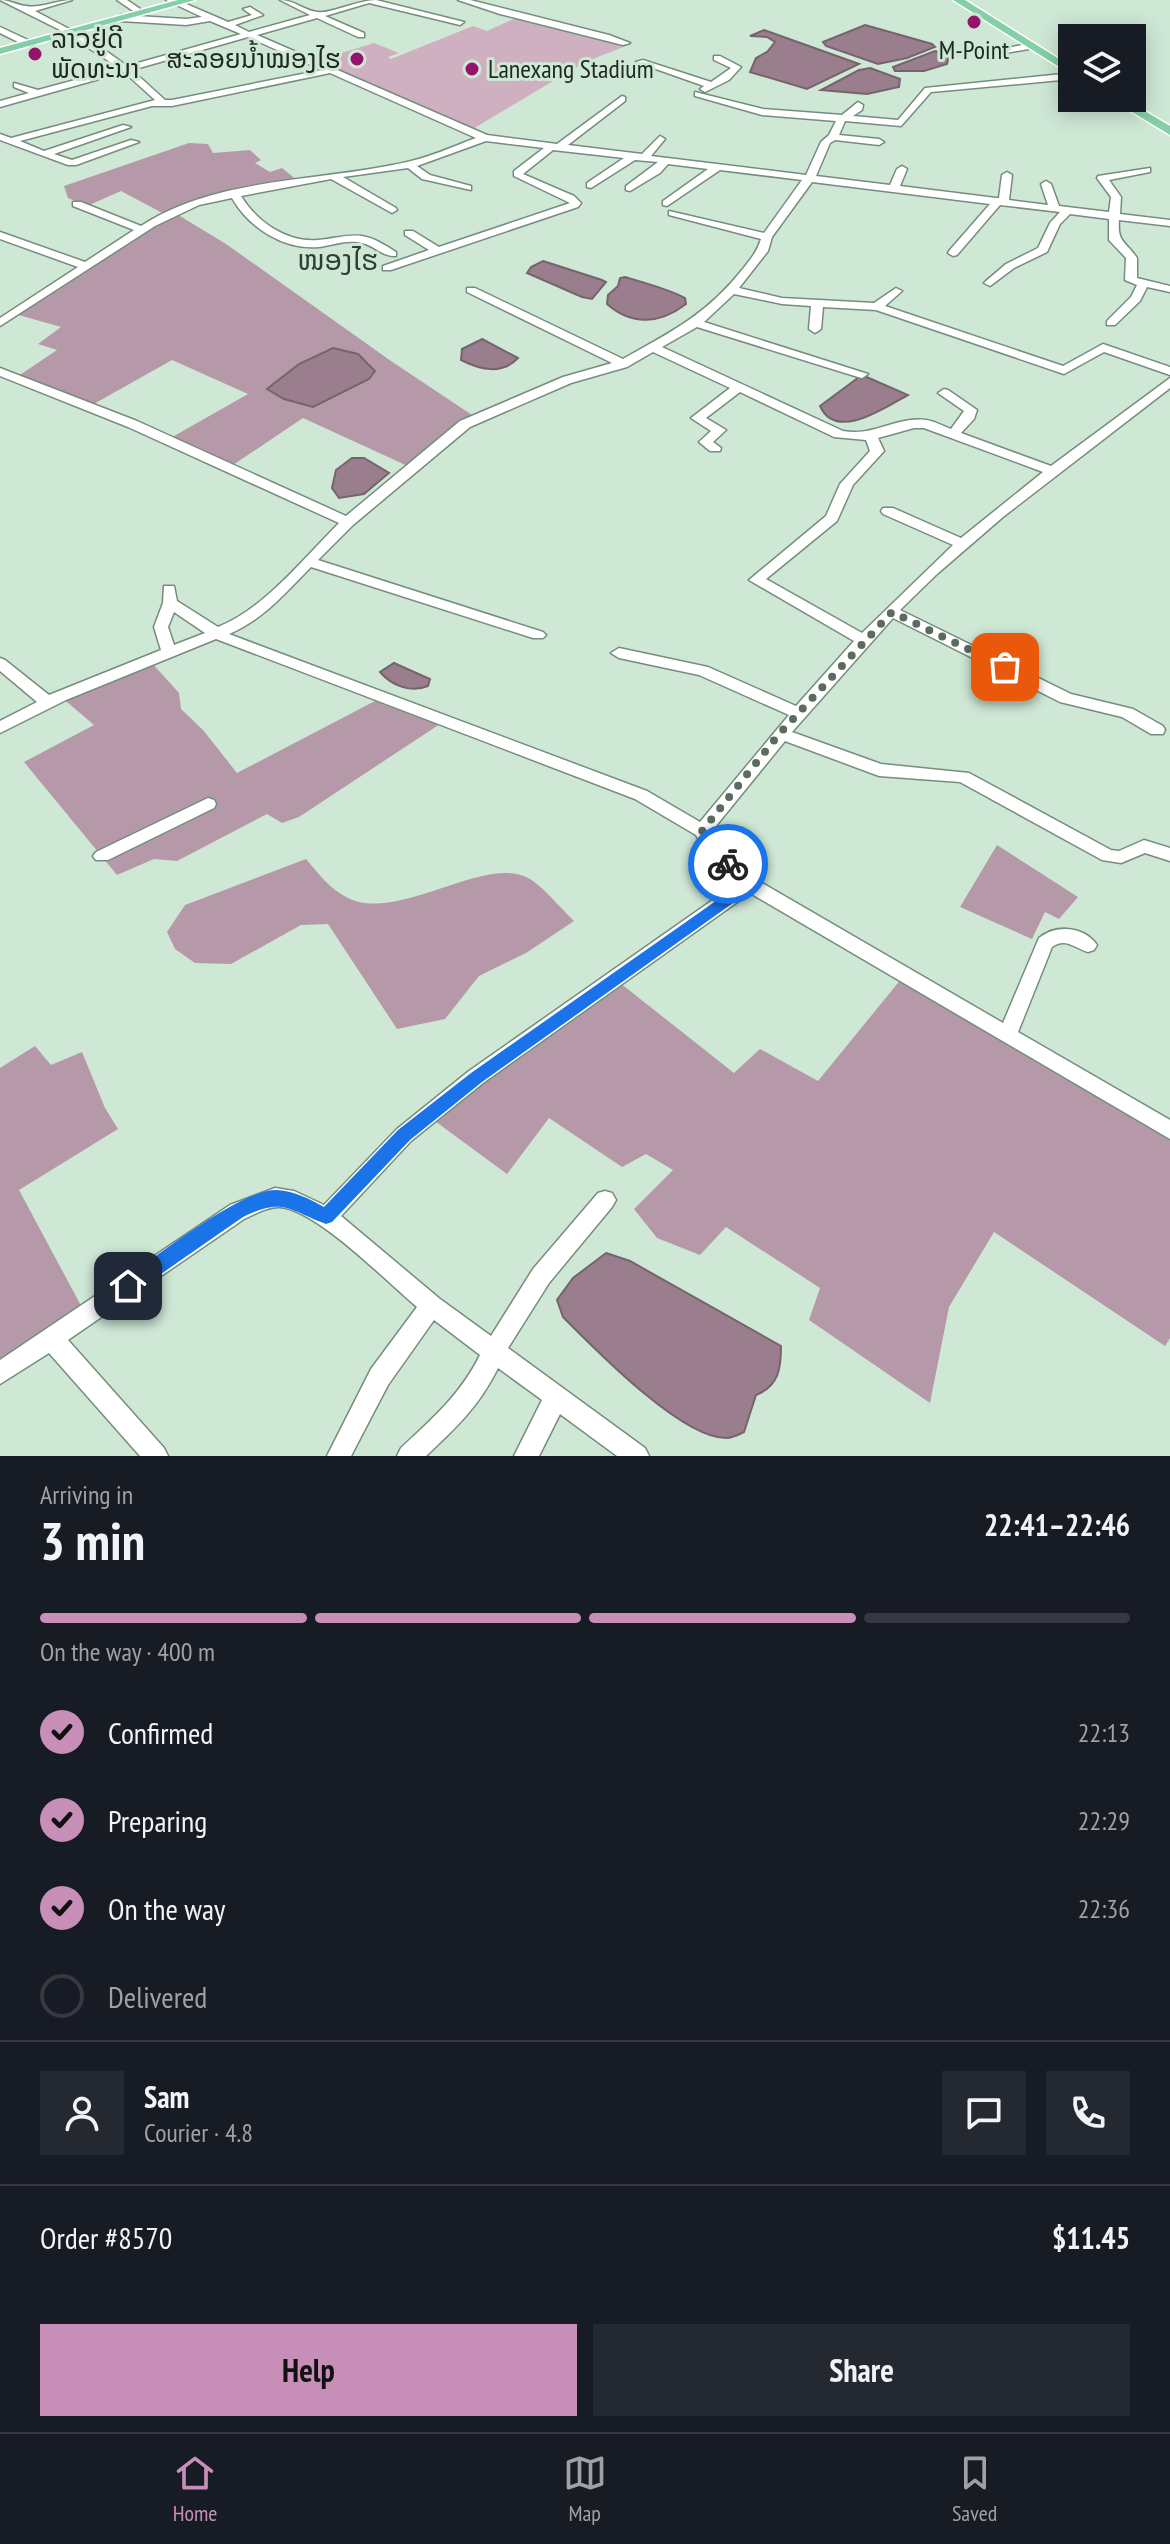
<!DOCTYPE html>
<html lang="en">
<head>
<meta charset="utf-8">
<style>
	:root { --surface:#171b24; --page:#242831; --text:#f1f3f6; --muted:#9ea1a6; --line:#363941; --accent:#c78eb8 }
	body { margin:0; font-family:"PT Sans Narrow","Noto Sans Lao",sans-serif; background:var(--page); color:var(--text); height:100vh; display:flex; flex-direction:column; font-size:30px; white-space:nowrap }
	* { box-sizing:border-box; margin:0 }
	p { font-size:26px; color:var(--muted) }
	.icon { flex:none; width:44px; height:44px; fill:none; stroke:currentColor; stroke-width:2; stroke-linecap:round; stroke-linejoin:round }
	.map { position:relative; height:1456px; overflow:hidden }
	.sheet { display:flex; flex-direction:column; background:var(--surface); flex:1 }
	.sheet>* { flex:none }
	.tools { position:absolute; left:1058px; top:24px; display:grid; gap:16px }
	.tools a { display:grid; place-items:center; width:88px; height:88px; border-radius:0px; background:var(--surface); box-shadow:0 4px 20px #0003; font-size:40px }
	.pin { position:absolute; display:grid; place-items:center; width:68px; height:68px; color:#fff; margin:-34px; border-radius:16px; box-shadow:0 4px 12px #0006 }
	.courier { position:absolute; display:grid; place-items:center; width:80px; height:80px; margin:-40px; border:6px solid #1a73e8; border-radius:50%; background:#fff; color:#222; box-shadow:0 2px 10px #0007 }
	.summary em { font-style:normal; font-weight:600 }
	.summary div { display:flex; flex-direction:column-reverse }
	.summary { display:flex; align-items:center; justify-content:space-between; height:136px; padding:0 40px }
	h1 { font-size:52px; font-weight:600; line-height:60px }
	.bar { display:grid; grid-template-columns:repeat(4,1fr); gap:12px 8px; align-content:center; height:96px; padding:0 40px }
	.bar i { height:10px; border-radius:6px; background:var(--line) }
	.bar .selected { background:var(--accent) }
	.bar p { grid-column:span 4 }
	.line { display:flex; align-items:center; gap:20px; padding:0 40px; border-top:2px solid var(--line) }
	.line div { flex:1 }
	.round { display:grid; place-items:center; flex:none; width:84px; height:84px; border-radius:0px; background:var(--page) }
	ol { padding:0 40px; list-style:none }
	li { display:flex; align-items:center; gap:24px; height:88px }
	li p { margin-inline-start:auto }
	li .icon { padding:8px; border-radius:50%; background:var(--accent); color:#111; stroke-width:4 }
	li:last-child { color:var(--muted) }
	li i { width:44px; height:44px; border:4px solid var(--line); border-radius:50% }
	.action { display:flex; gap:16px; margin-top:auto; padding:16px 40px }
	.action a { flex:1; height:92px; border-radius:0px; background:var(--accent); color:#111; font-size:32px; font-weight:600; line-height:92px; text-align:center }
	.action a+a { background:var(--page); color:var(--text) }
	.menu { display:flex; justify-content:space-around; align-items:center; height:112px; border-top:2px solid var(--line); background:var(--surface); font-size:22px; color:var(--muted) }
	.menu a { display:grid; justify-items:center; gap:4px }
	.menu .selected { color:var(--accent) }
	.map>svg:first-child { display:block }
	.green { fill:#ceb0c0 }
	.forest { fill:#b699a8 }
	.water { fill:#9a7e8d; stroke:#75646d; stroke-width:2 }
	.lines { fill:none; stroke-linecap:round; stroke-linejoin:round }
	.minor-casing { stroke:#768d7d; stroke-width:3 }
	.major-casing { stroke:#fff; stroke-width:3 }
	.minor { fill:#fff; fill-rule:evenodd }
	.major { fill:#84cfa7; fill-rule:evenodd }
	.route { fill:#1a73e8 }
	.done { stroke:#5c6b60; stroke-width:8; stroke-dasharray:0 14.4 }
	.poi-dot { fill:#94136c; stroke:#cfe8d6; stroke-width:3 }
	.labels { text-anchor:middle; stroke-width:6; stroke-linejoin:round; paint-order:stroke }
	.far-poi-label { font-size:26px; fill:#1e2721; stroke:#cfe8d6; text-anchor:start }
	.far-quarter-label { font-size:28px; fill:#2b3f32; stroke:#cfe8d6 }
</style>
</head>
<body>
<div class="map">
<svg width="1170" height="1456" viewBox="0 0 1170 1456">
	<rect width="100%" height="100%" fill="#cfe8d6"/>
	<path class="green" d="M520 16 579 29 626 46 585 62 471 130 312 62 374 43 399 53 388 57 391 59 473 26 487 31Z"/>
	<path class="forest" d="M189 143 208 144 213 153 250 150 261 160 255 163 270 172 282 168 298 181 195 205 175 213 226 244 391 361 478 419 412 468 303 418 227 469 167 440 248 394 172 360 92 405 17 377 57 350 38 344 61 327 15 314 166 215 121 191 87 206 68 198 64 186Z
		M150 661 179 693 181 709 203 730 237 773 375 701 440 724 299 817 282 823 267 814 177 861 154 859 117 875 24 762 94 725 60 696Z
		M997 845 1078 897 1059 919 1045 912 1032 939 960 907Z
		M306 859C318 873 329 888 346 897 396 925 487 852 530 879 546 889 560 908 574 921L526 953 479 976 445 1019 397 1029 328 924 301 925 231 964 195 963 175 949 167 932 185 905Z
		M902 978 1170 1136V1338L1165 1346 994 1232 949 1307 930 1403 809 1320 820 1288 726 1227 700 1255 657 1238 634 1209 673 1170 646 1154 622 1167 549 1118 507 1174 428 1116 615 979 734 1073 760 1049 818 1081Z
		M35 1046 51 1065 82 1052 105 1108 118 1129 19 1190 86 1315 0 1373V1068Z"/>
	<path class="water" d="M865 25 932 44 935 47 907 58 878 64 826 46 823 42Z
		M764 30 859 64 807 89 750 72 756 58 767 52 775 42 767 37 750 36Z
		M935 51 949 56 947 64 924 71H895L893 67Z
		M870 68 900 79 899 87 867 94 821 90 859 70Z
		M543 261 602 280 606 282 592 299 582 297 527 273 531 267Z
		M625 277C642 282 671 290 685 298L686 304C660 324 632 326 607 304L608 295 618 286 620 278Z
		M482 339 518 358C502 375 481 370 461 360L462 349Z
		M333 348 358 354 375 371 369 379 313 407 284 399 267 389 299 364Z
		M862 375 908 395C886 407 836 442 820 406Z
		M352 458H364L389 473 364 494 339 498 332 488 336 470Z
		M394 663 430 679 428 686C411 693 392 686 380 672Z
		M606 1253 630 1261 781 1346C781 1368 779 1386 756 1395L744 1432C738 1435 732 1438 726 1438 681 1438 595 1349 563 1317L557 1300 573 1278Z"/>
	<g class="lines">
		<g class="minor-casing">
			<path id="minor" d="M0 0C10 0 16 5 26 6 39 9 58 0 72 0L35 11 92 41 127 66 241 34 210 21 186 25 121 21 117 18 121 15 186 19 202 17 166 0H177L228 22 252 15 243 9 250 7 263 15 235 25 249 32 310 15 280 0C295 0 304 11 318 12 331 14 358 0 376 0L464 22 460 25 369 3 325 16 364 33V37H358L317 18 257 35 487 135 557 144 622 96 625 97V101L568 145 642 154 660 136 665 139 651 156 806 175 821 142 829 135 836 121 762 115 695 96V92L763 109 842 115 858 102 863 105 862 110 853 116 898 120 925 88 1072 73V79L931 92 901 126 845 121 839 135 879 139 884 142 879 145 835 140 830 143 816 176 890 185 897 169 902 166 907 169 900 186 996 198H999L1002 175 1007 172 1012 175 1009 200 1048 205 1041 184 1046 181 1051 184 1059 206 1109 212 1111 197 1097 178 1098 176 1150 168V172L1109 180 1121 197 1120 214 1170 220V226L1119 220C1117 243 1126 241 1137 258V278L1170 286V292L1147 287 1140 301 1115 325H1107V321L1131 297 1137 285 1125 280 1126 258 1109 240V219L1070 214 1060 224 1047 252 1014 268 990 286 984 283 986 281 1006 264 1038 248 1050 223 1060 212 1000 205 957 255 953 256 948 253 949 251 990 204 812 182 772 237 768 251 739 288 782 298 874 303 896 288 902 291 885 306 1063 366 1103 344 1170 367V375L1104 352 1064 374 876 310 823 307 821 329 815 333 809 329 811 306 782 304 734 294 704 322 868 374 862 378 858 377 697 327 662 347 843 431C873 437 897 416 926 420 934 421 943 426 951 429L964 411 938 393 944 389 948 390 977 410 974 419 961 433 1051 466 1170 378V388L1003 517 937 574 900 610 1071 694 1133 709 1163 726 1165 730 1163 734H1151L1122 717 1060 702 893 618 792 732 881 764 969 773 1111 850 1119 851 1144 840 1170 848V861L1145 853 1121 863 1102 860 960 782 879 776 785 741 711 832 717 844 755 879 1003 1023 1039 938C1056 924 1084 926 1097 945L1094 950 1088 952C1075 948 1065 937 1052 947L1018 1032 1170 1120V1139L750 893 483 1083 411 1141 341 1216 440 1299 491 1336 533 1269 598 1193 605 1191 612 1193 616 1200 612 1207 549 1283 508 1348 645 1448 649 1456H617L560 1414 539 1456H514L542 1400 498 1368C479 1406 457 1427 426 1456H397L401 1448C432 1419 461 1394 480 1355L434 1320 388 1385 351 1456H327L371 1369 417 1307C387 1282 317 1210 280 1207 269 1206 255 1214 244 1219L68 1340 164 1448 168 1456H140L49 1353 0 1384V1360L230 1205 275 1188 294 1191 324 1205 397 1129 469 1071 737 883 705 852 696 835 635 799 216 639 66 700 0 733V721L37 702 0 671V658L5 660 49 695 161 650 154 627 163 603 164 586H174L177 601 218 627C264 609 304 558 339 523L128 427 0 376V368L137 421 346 516 460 421 563 377 612 363 467 292V288H475L623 359C671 332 706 315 742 270 750 260 757 252 761 239L669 215V211L764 233 802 180 720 170 667 206 663 205V201L708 169 668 164 660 173 630 191 626 190V186L658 162 635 160 591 188 587 187V183L624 158 553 150 523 174 574 196 581 203 578 207 391 270H383V266L429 250 405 235V231H413L439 247 570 203 514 176V171L544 148 486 141 417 166 430 175 471 186V190L422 179 408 168 343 177 396 208 397 210 392 213 331 179 241 196C257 222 287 243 318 240 333 239 347 234 362 236 374 238 385 245 396 252V256C383 257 375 246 362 243 348 239 333 245 319 247 284 250 249 228 232 198L199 205 155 226 0 326V318L78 267 0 239V232L85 262 134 230 73 206V202H81L141 226C218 176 322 182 407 162 431 157 454 146 476 138L330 73 172 106H152L20 141 44 151 123 125 131 127 54 154 72 160 131 140 139 142 76 165H68L0 140V134L11 138 155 100 124 72 0 107V101L29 93 14 87V83L38 90 119 68 66 33ZM248 37 322 70 172 100H165L132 70ZM653 352 730 388 691 418 711 431 699 442 710 451H720L721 448 713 442 726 430 706 418 740 392 834 437 866 440 870 451 840 484 826 516 749 580 854 641 796 706 708 667 619 648 611 653 619 658 699 675 789 715 700 822 647 791 229 634C263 620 286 592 311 567L533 638H543L546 635 543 632 318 560 353 525 470 427 571 383 627 367ZM914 428H924L1043 472 961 538 893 508H883L881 511 883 514 953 545 862 633 766 579 837 521 853 485 884 451 878 438ZM174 612 205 633 174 645 168 627Z
				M117 0H127L146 13 139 15Z
				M458 0H470L609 35 630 43 623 45 500 14Z
				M0 27 30 41 31 43 24 45 0 33Z
				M1031 43 1035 46 1034 48 989 56 985 53Z
				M714 56H720L741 67 729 80 705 92 700 89 704 86 636 62 643 60 711 82 731 68 714 60Z
				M208 798 214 800 216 804 214 808 108 860H96L93 856 96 852Z"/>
		</g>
		<g class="major-casing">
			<path id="major" d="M178 0H195L0 54V48Z
				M953 0H965L1072 67V75Z
				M1109 98H1123L1170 126V135Z"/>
		</g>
		<use href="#minor" class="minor"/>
		<use href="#major" class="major"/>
	</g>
	<path class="route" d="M728 859 754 880V888L482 1082 410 1140 332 1222 326 1224C288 1210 284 1197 243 1217L135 1292 128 1294 122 1292 119 1286 122 1280C155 1258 240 1189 277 1190 295 1191 309 1199 324 1207L398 1130 471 1073 740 884 721 864Z"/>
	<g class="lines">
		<path class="done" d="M728 864 706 842 702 831 780 733 892 612 1005 667"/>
	</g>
	<g class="poi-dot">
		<circle cx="974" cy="22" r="8"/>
		<circle cx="35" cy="54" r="8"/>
		<circle cx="357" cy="59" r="8"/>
		<circle cx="472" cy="69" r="8"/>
	</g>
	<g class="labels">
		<g class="far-poi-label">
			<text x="51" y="48">ລາວຢູ່ດີ<tspan x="51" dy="30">ພັດທະນາ</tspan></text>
			<text x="974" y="59" text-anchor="middle">M-Point</text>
			<text x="341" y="68" text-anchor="end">ສະລອຍນ້ຳໝອງໄຮ</text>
			<text x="488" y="78">Lanexang Stadium</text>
		</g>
		<g class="far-quarter-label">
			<text x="338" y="270">ໜອງໄຮ</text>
		</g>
	</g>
</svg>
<div class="tools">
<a><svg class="icon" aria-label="layers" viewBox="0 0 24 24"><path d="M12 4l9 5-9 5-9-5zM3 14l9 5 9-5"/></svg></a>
</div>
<div class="pin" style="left:1005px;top:667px;background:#ea580c"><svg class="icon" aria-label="bag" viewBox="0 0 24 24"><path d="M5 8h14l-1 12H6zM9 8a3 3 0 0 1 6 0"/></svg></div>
<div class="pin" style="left:128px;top:1286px;background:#1f2937"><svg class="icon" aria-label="home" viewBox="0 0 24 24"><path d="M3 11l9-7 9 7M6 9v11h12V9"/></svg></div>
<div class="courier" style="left:728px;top:864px"><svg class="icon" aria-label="bike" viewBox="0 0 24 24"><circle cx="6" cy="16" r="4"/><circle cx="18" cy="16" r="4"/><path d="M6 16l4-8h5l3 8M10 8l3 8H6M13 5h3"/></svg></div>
</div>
<section class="sheet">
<div class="summary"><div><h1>3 min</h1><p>Arriving in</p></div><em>22:41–22:46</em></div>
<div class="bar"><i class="selected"></i><i class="selected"></i><i class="selected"></i><i></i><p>On the way · 400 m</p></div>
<ol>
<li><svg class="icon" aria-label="check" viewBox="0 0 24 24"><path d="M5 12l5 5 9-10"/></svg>Confirmed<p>22:13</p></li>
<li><svg class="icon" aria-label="check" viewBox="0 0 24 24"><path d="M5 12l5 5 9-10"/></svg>Preparing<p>22:29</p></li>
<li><svg class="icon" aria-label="check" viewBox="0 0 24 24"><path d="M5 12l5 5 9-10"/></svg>On the way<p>22:36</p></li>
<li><i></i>Delivered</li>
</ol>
<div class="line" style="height:144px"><a class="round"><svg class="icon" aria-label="person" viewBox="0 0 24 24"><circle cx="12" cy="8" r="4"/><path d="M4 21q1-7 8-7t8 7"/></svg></a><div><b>Sam</b><p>Courier · 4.8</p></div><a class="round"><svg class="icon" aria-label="chat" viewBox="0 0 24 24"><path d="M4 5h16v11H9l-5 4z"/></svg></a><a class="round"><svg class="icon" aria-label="phone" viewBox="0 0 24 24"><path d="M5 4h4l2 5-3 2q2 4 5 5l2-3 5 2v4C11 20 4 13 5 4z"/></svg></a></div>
<div class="line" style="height:104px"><div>Order #8570</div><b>$11.45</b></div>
<div class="action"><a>Help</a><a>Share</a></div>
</section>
<nav class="menu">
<a class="selected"><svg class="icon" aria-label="home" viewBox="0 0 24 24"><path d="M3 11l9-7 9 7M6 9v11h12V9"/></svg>Home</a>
<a><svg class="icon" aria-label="map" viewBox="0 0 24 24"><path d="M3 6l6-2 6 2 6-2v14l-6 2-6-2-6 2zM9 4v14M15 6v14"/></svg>Map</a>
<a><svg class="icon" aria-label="saved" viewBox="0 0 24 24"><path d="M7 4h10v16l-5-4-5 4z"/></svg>Saved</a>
</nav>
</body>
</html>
